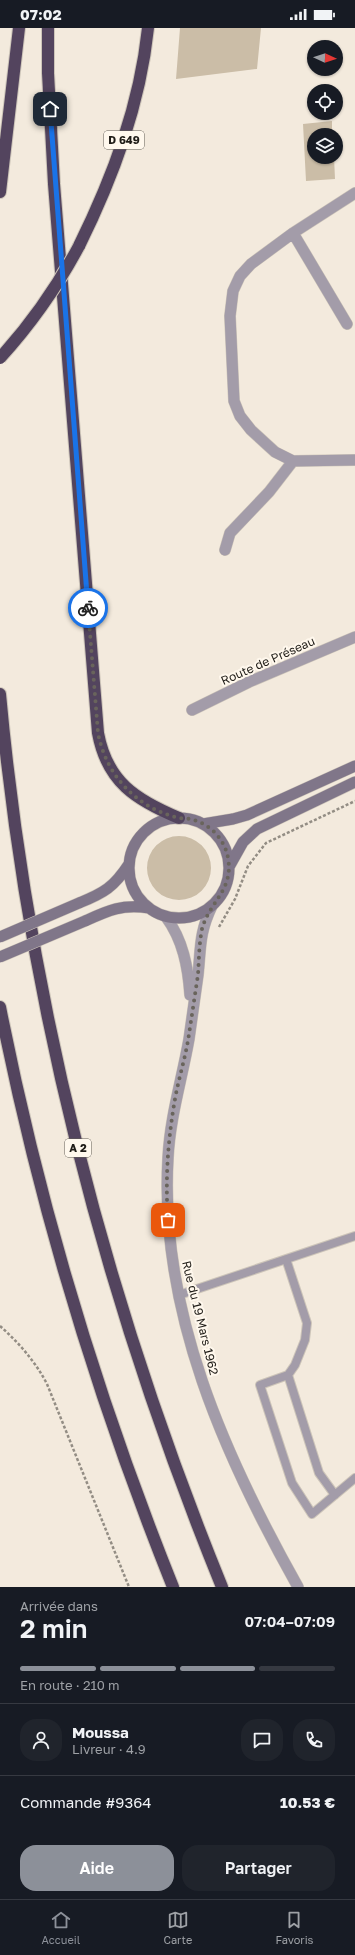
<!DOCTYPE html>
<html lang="fr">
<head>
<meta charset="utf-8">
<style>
	:root { --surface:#171b24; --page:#20242c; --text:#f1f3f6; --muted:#9ea1a6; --line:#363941; --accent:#8c9099 }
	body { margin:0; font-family:"Golos Text",sans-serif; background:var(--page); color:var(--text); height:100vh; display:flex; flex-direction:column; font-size:15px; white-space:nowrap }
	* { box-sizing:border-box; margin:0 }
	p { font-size:13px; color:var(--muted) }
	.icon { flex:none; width:22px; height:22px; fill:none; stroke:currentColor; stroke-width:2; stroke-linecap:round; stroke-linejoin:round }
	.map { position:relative; height:1559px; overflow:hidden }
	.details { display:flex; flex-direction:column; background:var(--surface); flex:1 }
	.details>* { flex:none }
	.needle { width:26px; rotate:93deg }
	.controls { position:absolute; left:307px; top:12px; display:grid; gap:8px }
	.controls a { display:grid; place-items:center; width:36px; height:36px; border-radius:50%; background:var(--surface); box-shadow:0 1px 3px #0004; font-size:20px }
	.pin { position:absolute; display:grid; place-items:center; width:34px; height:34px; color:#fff; margin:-17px; border-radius:8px; box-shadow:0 2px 6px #0006 }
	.courier { position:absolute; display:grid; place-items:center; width:40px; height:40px; margin:-20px; border:3px solid #1a73e8; border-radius:50%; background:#fff; color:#222; box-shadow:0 1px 5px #0007 }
	.head em { font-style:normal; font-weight:600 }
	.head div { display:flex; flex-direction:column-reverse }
	.head { display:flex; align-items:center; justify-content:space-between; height:68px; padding:0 20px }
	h1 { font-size:26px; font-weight:600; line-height:30px }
	.bar { display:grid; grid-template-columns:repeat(4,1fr); gap:6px 4px; align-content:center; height:48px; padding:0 20px }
	.bar i { height:5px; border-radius:3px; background:var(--line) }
	.bar .selected { background:var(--accent) }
	.bar p { grid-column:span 4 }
	.line { display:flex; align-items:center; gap:10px; padding:0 20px; border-top:1px solid var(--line) }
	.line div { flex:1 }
	.round { display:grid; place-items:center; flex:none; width:42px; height:42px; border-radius:16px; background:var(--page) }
	.cta { display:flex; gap:8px; margin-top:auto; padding:8px 20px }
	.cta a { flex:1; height:46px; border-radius:16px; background:var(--accent); color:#fff; font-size:16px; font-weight:600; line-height:46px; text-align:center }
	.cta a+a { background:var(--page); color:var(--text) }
	.status { display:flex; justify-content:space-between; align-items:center; height:28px; padding:0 20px; background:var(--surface); direction:ltr }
	.status svg { height:11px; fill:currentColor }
	.dock { display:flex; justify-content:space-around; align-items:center; height:56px; border-top:1px solid var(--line); background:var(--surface); font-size:11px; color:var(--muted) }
	.dock a { display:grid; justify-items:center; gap:2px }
	.dock .selected { color:var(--accent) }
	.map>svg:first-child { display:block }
	.green { fill:#cbbda7 }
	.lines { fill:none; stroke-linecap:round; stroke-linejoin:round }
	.service-casing { stroke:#cdc5b9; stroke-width:10 }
	.minor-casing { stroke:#cdc5b9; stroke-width:12 }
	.secondary-casing { stroke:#cdc5b9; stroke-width:12 }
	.motorway-casing { stroke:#cdc5b9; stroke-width:14 }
	.path { stroke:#938d84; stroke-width:2.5; stroke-dasharray:3 2; stroke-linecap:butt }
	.service { stroke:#a39ca9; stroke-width:8 }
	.minor { stroke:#a39ca9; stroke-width:11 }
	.secondary { stroke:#807689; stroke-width:11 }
	.motorway { stroke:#53445e; stroke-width:12 }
	.secondary-bridge-casing { stroke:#cdc5b9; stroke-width:12; stroke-linecap:butt }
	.motorway-bridge-casing { stroke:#cdc5b9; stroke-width:14; stroke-linecap:butt }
	.secondary-bridge { stroke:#807689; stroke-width:11 }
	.motorway-bridge { stroke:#53445e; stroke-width:12 }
	.done { stroke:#69645c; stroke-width:4; stroke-dasharray:0 7.2 }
	.route { stroke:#1a73e8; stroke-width:5 }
	.labels { text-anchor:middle; stroke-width:4; stroke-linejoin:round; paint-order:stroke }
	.shield { fill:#fff8ed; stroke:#625e57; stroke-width:1 }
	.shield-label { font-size:11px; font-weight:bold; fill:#1f1c17 }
	.street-label { font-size:12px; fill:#1f1c17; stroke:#fff8ed }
</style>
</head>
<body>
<div class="status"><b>07:02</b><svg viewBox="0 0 49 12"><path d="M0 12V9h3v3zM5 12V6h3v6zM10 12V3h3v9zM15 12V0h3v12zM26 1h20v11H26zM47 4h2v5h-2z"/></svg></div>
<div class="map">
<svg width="355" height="1559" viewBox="0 0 355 1559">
	<rect width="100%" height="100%" fill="#f3eadd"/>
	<path class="green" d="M180 0H261L257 41 176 51Z
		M332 93V107H314V129H334L335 151 306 153 303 96Z
		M147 840a32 32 0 1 1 64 0a32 32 0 1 1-64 0Z"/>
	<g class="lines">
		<g class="service-casing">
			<path id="service" d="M286 1231 307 1295 305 1312 295 1337 288 1347 260 1357 292 1455 312 1486 355 1450
				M179 1267 355 1208
				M288 1347 319 1445 335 1467"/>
		</g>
		<g class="minor-casing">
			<path id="minor" d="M355 165 293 205 251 236 240 248 233 263 230 288 234 373 240 388 251 402 275 424 293 433 355 432
				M293 205 347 296
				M225 522 230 505 269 464 293 433
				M192 682 249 654 355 609
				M212 878C199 905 201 919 198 947 195 968 192 990 189 1011 182 1051 170 1089 168 1130 159 1283 225 1429 298 1559
				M166 889C183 912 188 939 190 967"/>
		</g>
		<g class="secondary-casing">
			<path id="secondary" d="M129 840a50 50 0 1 1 100 0a50 50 0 1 1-100 0Z
				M203 796 233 791 247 787 355 738
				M229 839 243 814 257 801 355 754
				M79 875C104 865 114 859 129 836
				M85 893C109 882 122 876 149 880"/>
		</g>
		<g class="motorway-casing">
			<path id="motorway" d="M48 0V45L54 156 98 705C107 754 136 772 179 790
				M0 164 19 0
				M79 218C113 149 140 77 148 0
				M0 666C28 972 106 1274 222 1559
				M0 979C39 1177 98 1372 173 1559"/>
		</g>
		<path class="path" d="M219 899 235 871 248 838 266 815 355 773
			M0 1298C19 1315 35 1333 47 1356L129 1559"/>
		<use href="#service" class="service"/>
		<use href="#minor" class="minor"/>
		<use href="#secondary" class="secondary"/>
		<use href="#motorway" class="motorway"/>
		<g class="secondary-bridge-casing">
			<path id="secondary-bridge" d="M0 909 79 875
				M0 929 85 893"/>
		</g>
		<g class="motorway-bridge-casing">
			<path id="motorway-bridge" d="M0 330C31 296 57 259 79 218"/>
		</g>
		<use href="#secondary-bridge" class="secondary-bridge"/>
		<use href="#motorway-bridge" class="motorway-bridge"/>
	</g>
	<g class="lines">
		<path class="done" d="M88 580 98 705C106 747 136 780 179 790 184 791 189 790 194 792 211 797 225 812 228 830 234 862 209 874 202 901 199 916 199 932 198 947 195 966 192 987 189 1006 186 1028 179 1049 175 1071 168 1111 165 1151 168 1192"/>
		<path class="route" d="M50 81 88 580"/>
	</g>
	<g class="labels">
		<g class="shield">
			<rect x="104" y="103" width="40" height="18" rx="3"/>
			<rect x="65" y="1111" width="26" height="18" rx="3"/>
		</g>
		<g class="shield-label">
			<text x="124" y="116">D 649</text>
			<text x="78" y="1124">A 2</text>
		</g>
		<g class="street-label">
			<text transform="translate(268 633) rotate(-24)" y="4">Route de Préseau</text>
			<text transform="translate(200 1290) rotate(76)" y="4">Rue du 19 Mars 1962</text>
		</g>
	</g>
</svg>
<div class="controls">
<a><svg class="needle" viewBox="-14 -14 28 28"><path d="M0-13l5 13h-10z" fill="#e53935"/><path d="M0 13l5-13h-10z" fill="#9ea1a6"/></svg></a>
<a><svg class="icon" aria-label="locate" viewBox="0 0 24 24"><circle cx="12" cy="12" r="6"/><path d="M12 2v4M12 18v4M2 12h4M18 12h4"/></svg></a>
<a><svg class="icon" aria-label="layers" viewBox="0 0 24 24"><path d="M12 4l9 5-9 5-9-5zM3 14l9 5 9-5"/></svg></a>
</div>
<div class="pin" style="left:168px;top:1192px;background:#ea580c"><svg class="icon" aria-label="bag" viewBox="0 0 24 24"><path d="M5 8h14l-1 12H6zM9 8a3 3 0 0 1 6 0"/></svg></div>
<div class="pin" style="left:50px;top:81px;background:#1f2937"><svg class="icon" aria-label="home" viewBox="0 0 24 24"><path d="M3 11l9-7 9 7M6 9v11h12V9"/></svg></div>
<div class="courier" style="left:88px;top:580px"><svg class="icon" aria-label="bike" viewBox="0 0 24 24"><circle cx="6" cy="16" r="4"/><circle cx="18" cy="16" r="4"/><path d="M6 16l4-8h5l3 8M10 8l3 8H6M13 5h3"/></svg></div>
</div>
<section class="details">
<div class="head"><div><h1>2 min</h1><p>Arrivée dans</p></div><em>07:04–07:09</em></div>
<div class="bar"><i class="selected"></i><i class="selected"></i><i class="selected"></i><i></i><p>En route · 210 m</p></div>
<div class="line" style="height:72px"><a class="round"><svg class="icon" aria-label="person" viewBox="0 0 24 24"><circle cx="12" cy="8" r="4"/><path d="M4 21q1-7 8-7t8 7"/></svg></a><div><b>Moussa</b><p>Livreur · 4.9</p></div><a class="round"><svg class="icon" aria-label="chat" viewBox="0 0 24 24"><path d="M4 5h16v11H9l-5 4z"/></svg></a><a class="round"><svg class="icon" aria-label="phone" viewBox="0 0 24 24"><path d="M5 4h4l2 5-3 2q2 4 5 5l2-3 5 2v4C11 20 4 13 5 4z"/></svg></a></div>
<div class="line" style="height:52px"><div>Commande #9364</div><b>10.53 €</b></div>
<div class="cta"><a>Aide</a><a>Partager</a></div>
</section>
<nav class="dock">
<a class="selected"><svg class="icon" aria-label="home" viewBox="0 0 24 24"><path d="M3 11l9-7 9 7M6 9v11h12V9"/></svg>Accueil</a>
<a><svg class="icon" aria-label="map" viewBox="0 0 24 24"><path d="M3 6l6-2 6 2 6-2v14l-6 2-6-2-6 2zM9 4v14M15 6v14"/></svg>Carte</a>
<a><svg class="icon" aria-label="saved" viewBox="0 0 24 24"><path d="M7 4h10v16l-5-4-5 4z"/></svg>Favoris</a>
</nav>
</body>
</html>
